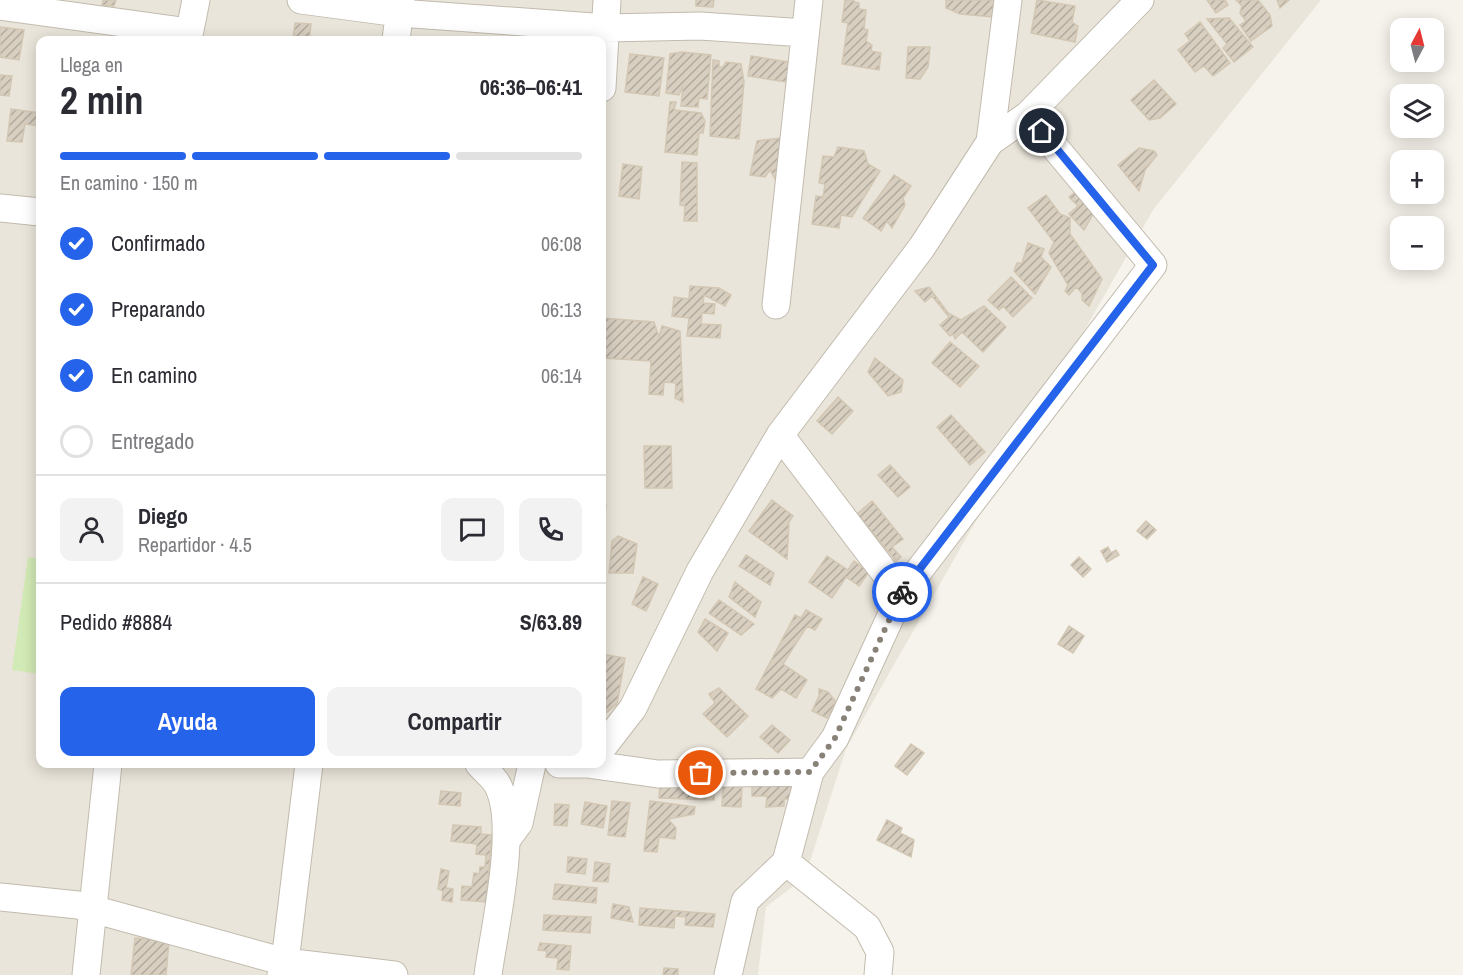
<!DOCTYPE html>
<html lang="es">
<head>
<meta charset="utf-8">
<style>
	:root { --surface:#fff; --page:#f2f2f3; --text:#2b2b33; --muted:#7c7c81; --line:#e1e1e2; --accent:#2563eb }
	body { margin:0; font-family:"Archivo Narrow",sans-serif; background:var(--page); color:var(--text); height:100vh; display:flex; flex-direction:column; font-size:22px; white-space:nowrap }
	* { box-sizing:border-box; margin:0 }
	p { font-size:20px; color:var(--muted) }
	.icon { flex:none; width:33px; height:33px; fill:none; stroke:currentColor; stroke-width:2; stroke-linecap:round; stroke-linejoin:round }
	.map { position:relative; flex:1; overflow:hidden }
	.sheet { position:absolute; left:36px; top:36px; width:570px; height:732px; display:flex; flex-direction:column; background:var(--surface); border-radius:12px; box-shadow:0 3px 15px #0003 }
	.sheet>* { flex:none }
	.needle { width:39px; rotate:7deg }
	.controls { position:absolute; left:1390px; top:18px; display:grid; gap:12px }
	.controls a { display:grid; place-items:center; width:54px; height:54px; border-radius:12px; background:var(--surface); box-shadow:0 3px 15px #0003; font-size:30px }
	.pin { position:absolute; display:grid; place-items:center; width:51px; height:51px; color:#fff; margin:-26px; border:3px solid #fff; border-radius:50%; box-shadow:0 2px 6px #0007 }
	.courier { position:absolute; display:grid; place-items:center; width:60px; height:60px; margin:-30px; border:4px solid #2563eb; border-radius:50%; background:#fff; color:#222; box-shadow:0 2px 8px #0007 }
	.head em { font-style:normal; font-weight:700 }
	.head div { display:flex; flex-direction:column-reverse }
	.head { display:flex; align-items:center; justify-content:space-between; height:102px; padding:0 24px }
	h1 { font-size:39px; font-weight:700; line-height:45px }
	.bar { display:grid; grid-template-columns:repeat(4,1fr); gap:9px 6px; align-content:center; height:72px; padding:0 24px }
	.bar i { height:8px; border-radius:4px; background:var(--line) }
	.bar .current { background:var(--accent) }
	.bar p { grid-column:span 4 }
	.line { display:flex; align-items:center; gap:15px; padding:0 24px; border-top:2px solid var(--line) }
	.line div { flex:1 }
	.round { display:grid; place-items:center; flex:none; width:63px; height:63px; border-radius:12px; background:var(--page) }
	ol { padding:0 24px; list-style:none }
	li { display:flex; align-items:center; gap:18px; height:66px }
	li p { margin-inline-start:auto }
	li .icon { padding:6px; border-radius:50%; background:var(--accent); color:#fff; stroke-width:4 }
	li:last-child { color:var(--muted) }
	li i { width:33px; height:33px; border:3px solid var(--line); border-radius:50% }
	.button { display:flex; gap:12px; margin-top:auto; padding:12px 24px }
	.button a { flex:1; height:69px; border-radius:12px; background:var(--accent); color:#fff; font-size:24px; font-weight:700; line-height:69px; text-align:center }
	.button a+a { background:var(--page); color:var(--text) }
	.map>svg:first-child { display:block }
	.residential { fill:#eae5da; fill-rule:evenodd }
	.pitch { fill:#d2eab5 }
	.building { fill:url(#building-hatch); stroke:#d3c7b4; stroke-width:1.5 }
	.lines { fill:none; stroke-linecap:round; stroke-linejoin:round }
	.street-casing { stroke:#c2bbae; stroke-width:29 }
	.street { stroke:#fff; stroke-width:27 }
	.done { stroke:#878178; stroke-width:6; stroke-dasharray:0 10.8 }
	.route { stroke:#2563eb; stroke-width:8 }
</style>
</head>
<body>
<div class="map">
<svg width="1463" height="975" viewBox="0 0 1463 975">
	<defs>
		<pattern id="building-hatch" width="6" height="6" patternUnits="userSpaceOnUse" patternTransform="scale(1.5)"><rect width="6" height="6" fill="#d8cfc1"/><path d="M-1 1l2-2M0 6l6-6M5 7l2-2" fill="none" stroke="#b1aa9e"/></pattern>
	</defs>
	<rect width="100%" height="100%" fill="#f6f3ec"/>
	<path class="residential" d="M0 0H1321L1153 210 846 749 805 877 766 907 758 975H0ZM40 40H602V764H40Z"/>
	<path class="pitch" d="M28 557 40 559V674L12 670Z"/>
	<path class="building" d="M103 0H116L114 6 102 5Z
		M696 0H714L713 7 696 6Z
		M845 0H854V2L859 3V9L866 10 864 29 868 30 866 41 872 45 871 51 881 53 879 70 842 64 848 23 842 22Z
		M946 0H998L993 17 960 14 946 8Z
		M1037 0 1075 6 1072 22 1078 26 1075 42 1031 33Z
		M1207 0H1225L1228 5 1216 13Z
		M1236 0H1258L1270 15 1272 26 1251 41 1240 25 1246 21 1240 13 1242 6Z
		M1277 0H1289L1280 8Z
		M1229 18 1253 47 1234 62 1223 48 1227 44 1207 19Z
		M1200 22 1230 63 1213 76 1204 66 1195 72 1178 50 1190 41 1185 34Z
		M295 23 311 24 309 40H293Z
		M0 27 24 30 19 60 0 57Z
		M908 47H930L928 67 920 79 906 78Z
		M682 52 711 55 707 99 699 98 698 107 681 106 683 85 679 95 666 93 670 54Z
		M630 54 664 58 659 96 625 92Z
		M751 56 789 62 786 82 748 76Z
		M713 60 719 61V67H723L726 62 741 64 744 82 739 139 710 136Z
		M0 75 12 76 9 96 0 95Z
		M1154 80 1176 104 1160 118 1149 120 1131 100Z
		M670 102H676L674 110 701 113 705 121 703 133H699L697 155 665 152Z
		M11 109 40 113V126L25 124 22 142 7 141Z
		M781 138 784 159 778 160 776 170 780 181H776L770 170 765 177 750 175 757 141Z
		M838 147 864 151 868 164 880 171 852 217 841 215 839 228 812 224 816 196 823 197 825 184 819 183 823 156 834 157Z
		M1139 148 1154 151 1157 155 1145 170 1139 191 1118 165Z
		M682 162 697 163V221H684L685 206 680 205Z
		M623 164 642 167 639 199 619 196Z
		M894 175 911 186 903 198 905 205 892 228 887 221 881 231 863 218Z
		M1079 189 1096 209 1084 230 1069 214 1078 206 1069 197Z
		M1046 195 1060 214 1070 218V234L1102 279 1089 306 1082 300V293L1076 287 1069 295 1065 291 1068 285 1049 253 1054 242 1028 208Z
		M1028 243 1044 249 1041 257 1051 267 1035 294 1014 271 1017 263H1022Z
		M1011 277 1032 298 1013 317 1003 306 999 310 988 300Z
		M690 286 719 288 731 295 725 306 704 295 703 303 715 304 714 314 702 313 701 324 721 325 720 338 687 336 689 318 672 316 674 297 689 299Z
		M929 287 948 313 961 320 984 306 1006 327 983 352 962 332 955 339 953 334 950 336 940 325 949 317 932 296 925 302 915 291Z
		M602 318 654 322 659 337 662 326 680 331 683 402 675 398 676 383 664 382 663 395 649 394 651 361 602 358Z
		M950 342 979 366 960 387 932 363Z
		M875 358 903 380 901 392 888 396 868 372Z
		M838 397 853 411 832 434 817 421Z
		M951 415 985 452 970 465 937 427Z
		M644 446H671L672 488H645Z
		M890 465 910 487 898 497 878 475Z
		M772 500 793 516 789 522 787 559 749 531Z
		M872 501 903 539 892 547 901 557 896 561 857 514Z
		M602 505H606L602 544Z
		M1146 521 1156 530 1147 539 1137 531Z
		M618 536 637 544 633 573H609L612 541Z
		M1108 547 1111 553 1116 550 1119 555 1107 562 1101 551Z
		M746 555 774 573 770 585 739 566Z
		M827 556 848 570 854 561 869 572 859 586 846 577 832 598 809 582Z
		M1079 557 1091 569 1083 577 1071 565Z
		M643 577 658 584 646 611 632 604Z
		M735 582 761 602 755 617 729 597Z
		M719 600 754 624 741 635 709 613Z
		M806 610 822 619 815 630 807 626 783 664 807 680 796 698 781 689 772 698 756 689 795 615 801 618Z
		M705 619 728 633 717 651 698 632Z
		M1069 626 1084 636 1073 653 1058 644Z
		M602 654 625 658 617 704 602 716Z
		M719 688 748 716 727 737 703 714 715 703 709 694Z
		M819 689 828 692 836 702 827 718 812 711 819 696Z
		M772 725 790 740 778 753 760 737Z
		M911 744 924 753 907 775 895 766Z
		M796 782V799H784V806L766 807 767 796H752V783Z
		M660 783 715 785 714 800 659 798Z
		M723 784 742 786 741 807 722 806Z
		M441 791 461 793 460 806 439 804Z
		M612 801 630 803 625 837 608 835Z
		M650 801 695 807 694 814 668 819 676 828 675 839 659 837 657 852 644 851Z
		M585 802 607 806 603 828 581 824Z
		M555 804 569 805 567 826 554 825Z
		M887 820 902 828 900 833 914 840 911 857 877 840Z
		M453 825 481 827V834L492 835 486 902 461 900 462 886 472 887 474 873 479 874 480 867H485L486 855 476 854 477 844 451 841Z
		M568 857 587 859 585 874 567 872Z
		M595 862 610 864 608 882 593 881Z
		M441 869 449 871 446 888 453 889 452 902 442 900 443 891 438 889Z
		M555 884 597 888 596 903 553 899Z
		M613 904 629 907 633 922 611 918Z
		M640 908 715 914 713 927 685 925 686 917 675 916 674 928 639 925Z
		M544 915 591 917 590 933 543 930Z
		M135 938 169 941 166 975H131Z
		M540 943 571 946 569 970 557 969 558 958 546 957 547 951 538 950Z
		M664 968 678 969V975H663Z"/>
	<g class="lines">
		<g class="street-casing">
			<path id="street" d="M301 0 399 13 607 28 700 26 805 33
				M0 6 189 32
				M188 40 196 0
				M396 40 401 0
				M602 88 607 0
				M990 142 1008 0
				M0 208 40 212
				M776 305 809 0
				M780 435 901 594
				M602 748 633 708 700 571 780 435 922 247 990 142 1028 115 1140 0
				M479 764C485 771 496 779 499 788 518 829 494 930 488 975
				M559 764H587L658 774 810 772
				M508 838 519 823 532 764
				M786 862 867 927 880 952 878 975
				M0 897 78 905 285 962 394 975
				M86 975 108 764
				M281 975 285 962 309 764
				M728 975 745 901 786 862 810 772 835 738 901 594 1153 265 1028 115"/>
		</g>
		<use href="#street" class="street"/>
	</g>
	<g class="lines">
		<path class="done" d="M701 773 810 772 835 738 902 592"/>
		<path class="route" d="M902 592 1153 265 1042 131"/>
	</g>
</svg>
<div class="controls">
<a><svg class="needle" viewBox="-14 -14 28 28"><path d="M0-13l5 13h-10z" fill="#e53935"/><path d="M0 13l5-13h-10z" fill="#7c7c81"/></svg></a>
<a><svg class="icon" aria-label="layers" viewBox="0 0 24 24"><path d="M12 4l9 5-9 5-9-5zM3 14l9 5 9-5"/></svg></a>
<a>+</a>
<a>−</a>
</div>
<div class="pin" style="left:701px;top:773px;background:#ea580c"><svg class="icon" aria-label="bag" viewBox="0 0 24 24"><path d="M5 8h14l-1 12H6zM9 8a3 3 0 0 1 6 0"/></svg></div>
<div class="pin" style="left:1042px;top:131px;background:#1f2937"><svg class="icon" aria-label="home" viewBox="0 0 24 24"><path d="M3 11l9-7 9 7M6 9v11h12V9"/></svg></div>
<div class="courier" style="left:902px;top:592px"><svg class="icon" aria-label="bike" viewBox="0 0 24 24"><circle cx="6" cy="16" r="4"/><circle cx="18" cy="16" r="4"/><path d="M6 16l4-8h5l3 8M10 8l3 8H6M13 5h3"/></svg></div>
<section class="sheet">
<div class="head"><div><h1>2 min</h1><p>Llega en</p></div><em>06:36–06:41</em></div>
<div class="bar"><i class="current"></i><i class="current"></i><i class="current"></i><i></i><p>En camino · 150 m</p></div>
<ol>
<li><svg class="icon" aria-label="check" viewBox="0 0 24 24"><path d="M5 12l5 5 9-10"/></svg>Confirmado<p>06:08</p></li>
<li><svg class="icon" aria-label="check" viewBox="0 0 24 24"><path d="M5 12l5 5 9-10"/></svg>Preparando<p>06:13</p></li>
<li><svg class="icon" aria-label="check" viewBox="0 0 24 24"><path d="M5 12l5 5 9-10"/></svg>En camino<p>06:14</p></li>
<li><i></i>Entregado</li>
</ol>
<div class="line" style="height:108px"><a class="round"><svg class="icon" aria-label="person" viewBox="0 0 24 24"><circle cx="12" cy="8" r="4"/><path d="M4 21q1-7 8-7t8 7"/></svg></a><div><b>Diego</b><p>Repartidor · 4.5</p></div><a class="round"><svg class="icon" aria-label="chat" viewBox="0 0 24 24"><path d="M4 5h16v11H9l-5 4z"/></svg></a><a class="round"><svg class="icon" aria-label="phone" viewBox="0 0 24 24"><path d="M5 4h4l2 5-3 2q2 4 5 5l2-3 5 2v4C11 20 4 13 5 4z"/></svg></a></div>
<div class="line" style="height:78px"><div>Pedido #8884</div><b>S/63.89</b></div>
<div class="button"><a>Ayuda</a><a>Compartir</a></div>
</section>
</div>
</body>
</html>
